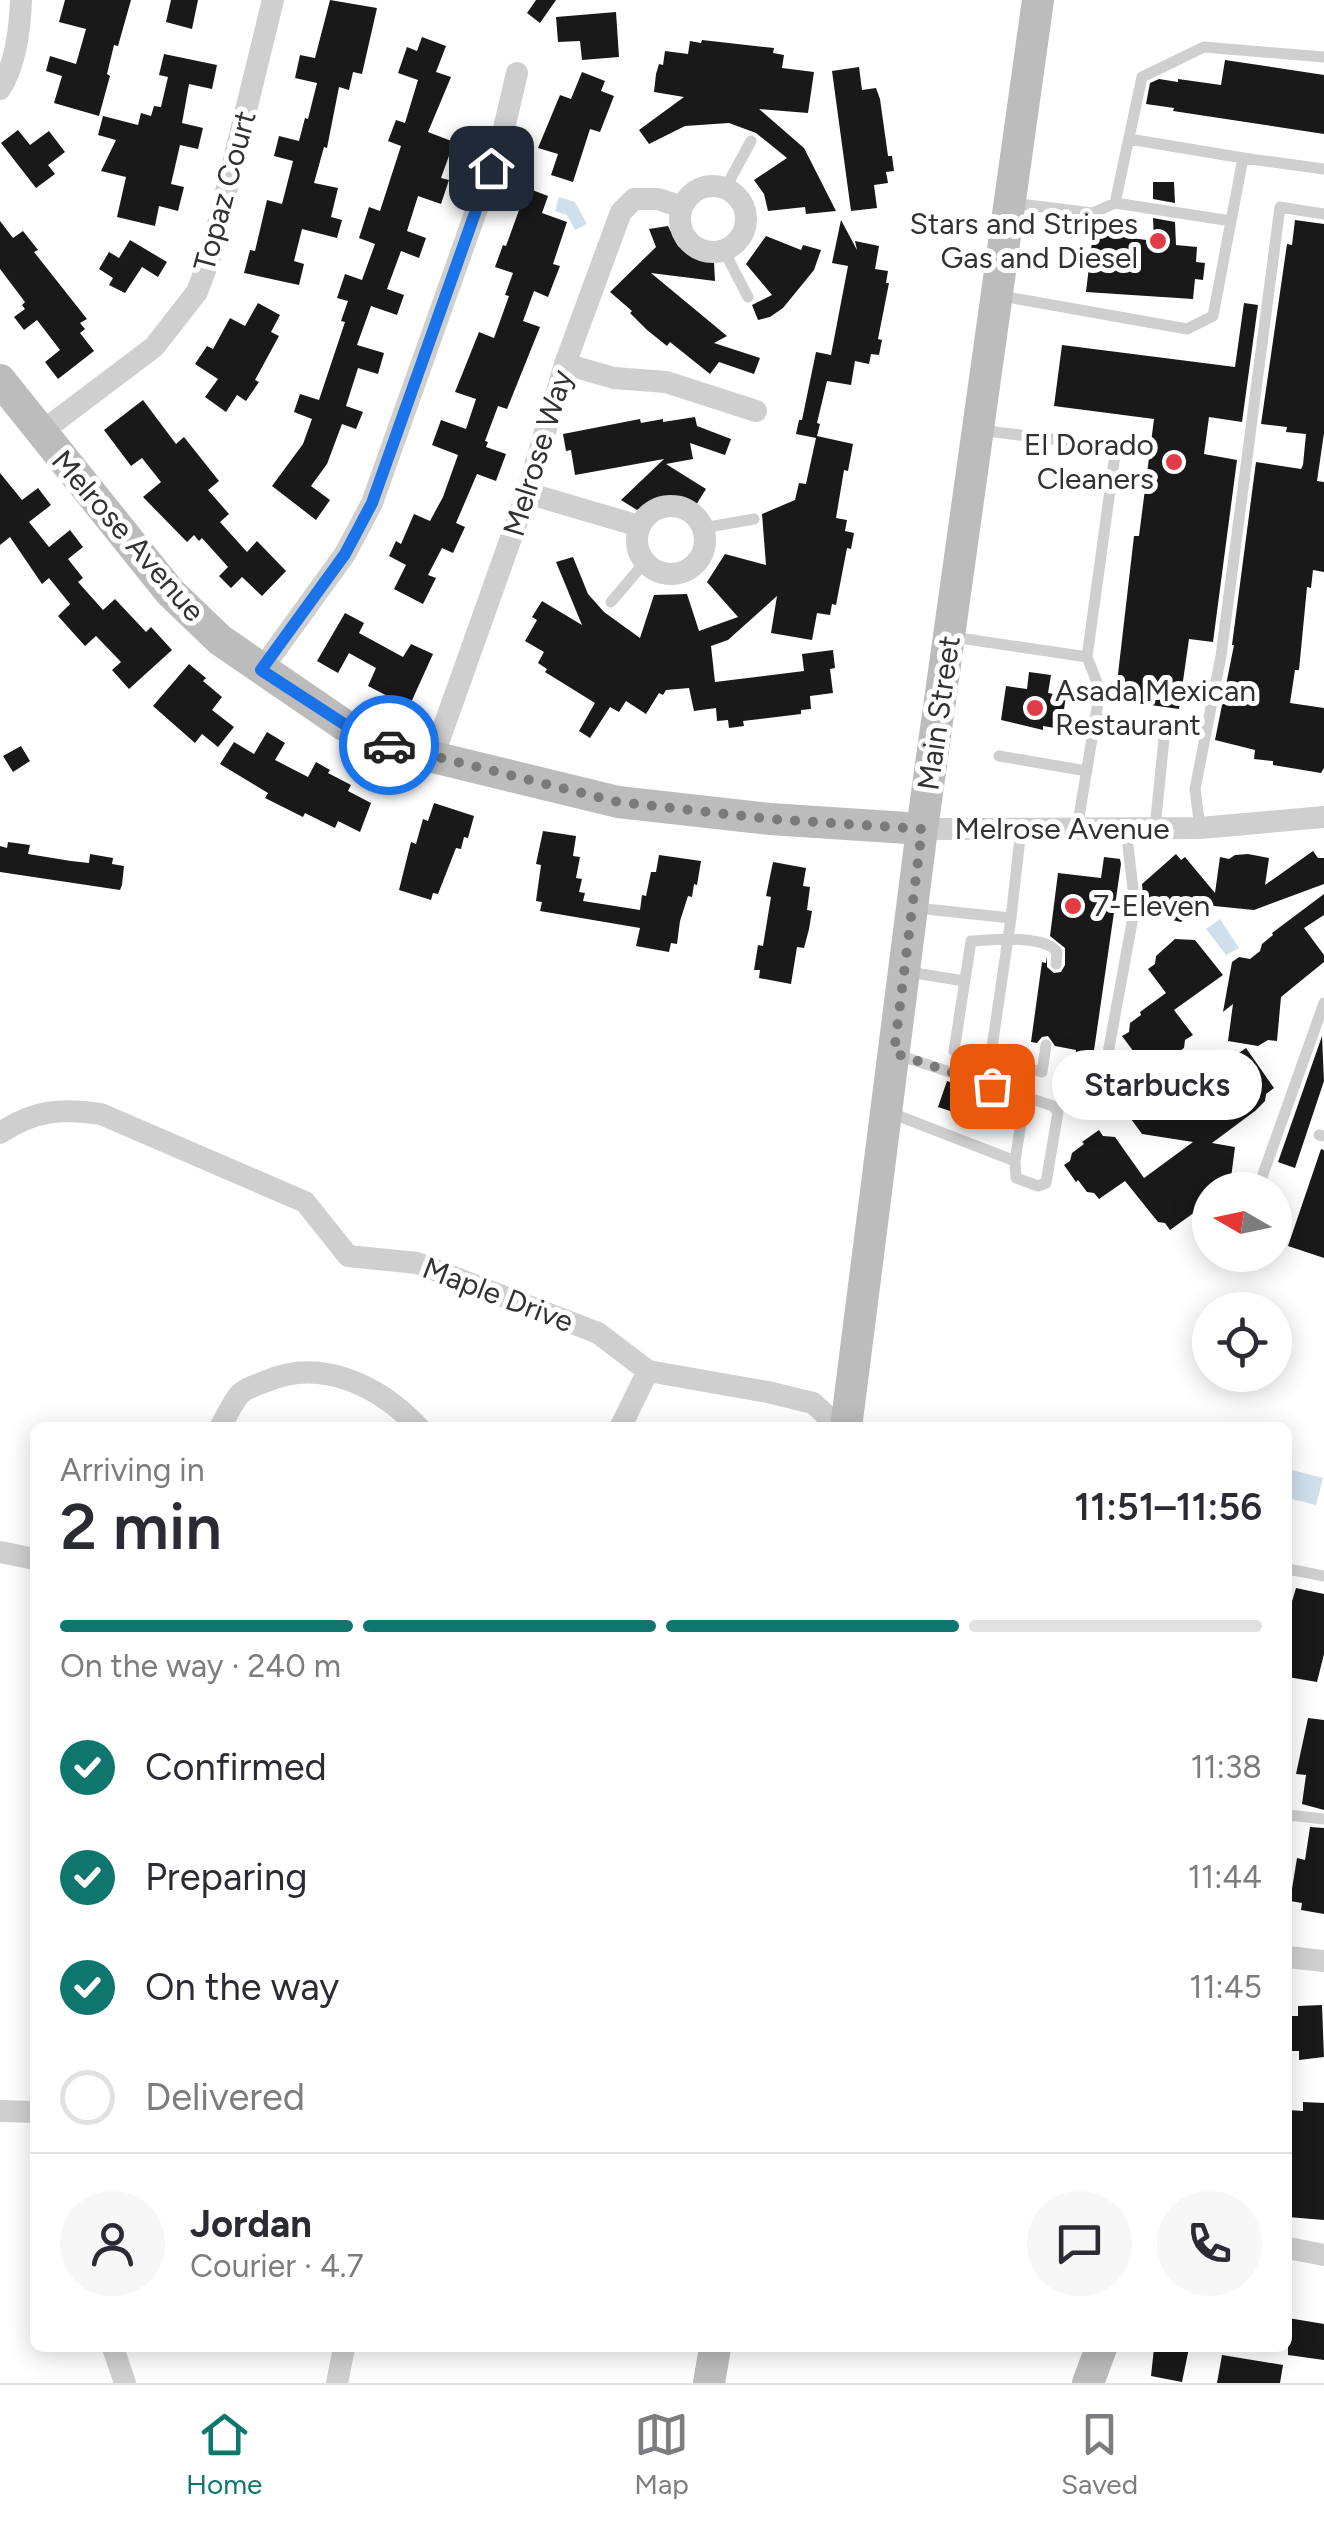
<!DOCTYPE html>
<html lang="en">
<head>
<meta charset="utf-8">
<style>
	:root { --surface:#fff; --page:#f7f7f7; --text:#2b2b33; --muted:#7c7c81; --line:#e1e1e2; --accent:#0f766e }
	body { margin:0; font-family:Figtree,sans-serif; background:var(--page); color:var(--text); height:100vh; display:flex; flex-direction:column; font-size:38px; white-space:nowrap }
	* { box-sizing:border-box; margin:0 }
	p { font-size:32px; color:var(--muted) }
	.icon { flex:none; width:55px; height:55px; fill:none; stroke:currentColor; stroke-width:2; stroke-linecap:round; stroke-linejoin:round }
	.map { position:relative; flex:1; overflow:hidden }
	.panel { position:absolute; left:30px; top:1422px; width:1262px; height:930px; display:flex; flex-direction:column; background:var(--surface); border-radius:15px; box-shadow:0 5px 25px #0003 }
	.panel>* { flex:none }
	.needle { width:65px; rotate:279deg }
	.controls { position:absolute; left:1192px; top:1172px; display:grid; gap:20px }
	.controls a { display:grid; place-items:center; width:100px; height:100px; border-radius:50%; background:var(--surface); box-shadow:0 5px 25px #0003; font-size:50px }
	.pin { position:absolute; display:grid; place-items:center; width:85px; height:85px; color:#fff; margin:-42px; border-radius:20px; box-shadow:0 5px 15px #0006 }
	.courier { position:absolute; display:grid; place-items:center; width:100px; height:100px; margin:-50px; border:8px solid #1a73e8; border-radius:50%; background:#fff; color:#222; box-shadow:0 2px 12px #0007 }
	.bubble { position:absolute; height:70px; border-radius:35px; background:var(--surface); box-shadow:0 5px 25px #0003; font-size:32px; font-weight:600; line-height:70px; text-align:center }
	.summary em { font-style:normal; font-weight:600 }
	.summary div { display:flex; flex-direction:column-reverse }
	.summary { display:flex; align-items:center; justify-content:space-between; height:170px; padding:0 30px }
	h1 { font-size:65px; font-weight:600; line-height:75px }
	.bar { display:grid; grid-template-columns:repeat(4,1fr); gap:15px 10px; align-content:center; height:120px; padding:0 30px }
	.bar i { height:12px; border-radius:8px; background:var(--line) }
	.bar .current { background:var(--accent) }
	.bar p { grid-column:span 4 }
	.line { display:flex; align-items:center; gap:25px; padding:0 30px; border-top:2px solid var(--line) }
	.line div { flex:1 }
	.round { display:grid; place-items:center; flex:none; width:105px; height:105px; border-radius:52px; background:var(--page) }
	ol { padding:0 30px; list-style:none }
	li { display:flex; align-items:center; gap:30px; height:110px }
	li p { margin-inline-start:auto }
	li .icon { padding:10px; border-radius:50%; background:var(--accent); color:#fff; stroke-width:4 }
	li:last-child { color:var(--muted) }
	li i { width:55px; height:55px; border:5px solid var(--line); border-radius:50% }
	.menu { display:flex; justify-content:space-around; align-items:center; height:140px; border-top:2px solid var(--line); background:var(--surface); font-size:28px; color:var(--muted) }
	.menu a { display:grid; justify-items:center; gap:5px }
	.menu .current { color:var(--accent) }
	.map>svg:first-child { display:block }
	.water { fill:#cfe0ec }
	.building { fill:#191919 }
	.lines { fill:none; stroke-linecap:round; stroke-linejoin:round }
	.lane { stroke:#cfcfcf; stroke-width:11 }
	.street { stroke:#cfcfcf; stroke-width:22 }
	.secondary { stroke:#bcbcbc; stroke-width:32 }
	.done { stroke:#7a7a7a; stroke-width:10; stroke-dasharray:0 18 }
	.route { stroke:#1a73e8; stroke-width:12 }
	.poi-dot { fill:#e03d46; stroke:#fff; stroke-width:4 }
	.labels { text-anchor:middle; stroke-width:10; stroke-linejoin:round; paint-order:stroke }
	.street-label { font-size:30px; fill:#323232; stroke:#fff }
	.poi-label { font-size:30px; fill:#323232; stroke:#fff; text-anchor:end }
</style>
</head>
<body>
<div class="map">
<svg width="1324" height="2383" viewBox="0 0 1324 2383">
	<rect width="100%" height="100%" fill="#fff"/>
	<path class="water" d="M559 197 575 202 587 224 575 230 567 215 555 211Z
		M1220 919 1239 948 1226 955 1206 929Z
		M1288 1469 1323 1478 1316 1505 1288 1498Z"/>
	<path class="building" d="M65 0H131L118 46 114 45 107 74 110 76 99 116 54 103 62 76 46 71 50 56 76 64 86 29 59 22Z
		M171 0H198L192 29 166 22Z
		M330 0 377 8 362 74 353 72 349 90 339 87 327 148 324 147 314 183 338 188 331 217 342 220 337 238 302 229 294 261 304 264 299 285 244 273 250 250 255 251 267 200 282 204 293 161 274 156 279 136 299 141 305 118 308 119 317 83 295 78 300 55 315 58Z
		M536 0H556L540 23 527 13Z
		M616 12 619 57 582 60 580 41 558 42 556 17Z
		M422 37 446 46 436 72 451 77 428 132 454 142 441 178 449 180 441 204 418 196 407 231 426 238 419 258 401 251 387 289 404 295 397 315 371 306 357 345 384 353 378 374 358 368 346 406 363 412 356 429 342 424 327 464 311 486 330 500 316 520 272 486 303 444 312 419 294 412 300 394 319 400 345 322 341 321 348 301 337 298 345 274 362 280 375 244 359 238 369 207 380 211 401 146 388 141 396 120 405 123 418 80 398 73 407 47 417 51Z
		M702 40 774 48 773 53 784 55 782 68 814 72 808 113 759 109 804 148 836 211 806 214 805 207 768 211 764 194 754 180 787 158 756 133 729 123 685 126 649 144 639 130 684 97 654 92 656 74 659 64 663 65 665 51 688 54 690 41 701 43Z
		M164 54 217 65 212 89 189 84 182 123 203 128 198 149 180 145 171 184 184 187 178 211 159 206 155 226 117 217 126 177 101 171 116 140 98 135 103 116 138 125 141 113 151 116 154 106 161 107 168 77 159 75Z
		M1225 60 1324 75V134L1173 111 1174 108 1146 104 1150 83 1159 79 1178 82V79L1221 85Z
		M859 67 862 90 876 88 880 99 888 156H892L894 171 886 172 888 183 874 185 877 208 851 211 832 71Z
		M582 72 605 81 601 91 614 96 600 132 590 129 573 182 551 175 558 154 538 148 560 95 571 99Z
		M18 130 30 145 49 131 65 152 48 165 55 174 36 188 1 143Z
		M1153 182H1174L1175 203 1153 199Z
		M527 188 548 196 542 213 567 222 553 264 560 266 548 297 534 291 523 321 540 327 507 409 498 406 485 441 488 442 486 447 506 454 496 481 477 474 456 523 465 527 453 553 442 548 428 575 436 578 423 604 394 589 406 565 389 556 396 541 401 544 414 514 430 521 443 497 458 455 432 445 441 420 466 429 476 399 455 392 479 332 494 338 509 296 505 295 513 273 495 267 503 245 506 246Z
		M1153 218 1175 222 1176 245 1197 247 1196 262 1205 263 1203 280 1195 279 1193 299 1086 292 1093 233 1154 241Z
		M841 220 857 250 855 241 879 246 875 269 888 271 886 283H889L878 339 882 340 879 355 871 354 869 364 855 361 851 385 827 381 817 423 820 424 817 436 853 444 848 471 844 470 836 518 847 520 845 531 854 533 851 549 847 548 836 605 832 604 830 615 817 613 812 640 771 633 777 596 728 640 711 646 715 682 804 671 802 654 833 650 835 668 830 669 833 693 810 696 811 709 801 710V714L743 721 744 726 729 728 728 720 717 721 716 708 694 711 689 688 666 690 663 695 659 693 646 714 626 701 619 712 610 707 590 738 579 731 595 703 545 672 547 669 538 663 544 652 525 641 537 620 532 617 542 601 582 625 556 562 573 557 588 594 604 612 640 638 654 595 687 594 699 631 738 617 707 582 725 554 766 565 762 514 795 500 799 483 806 484 816 438 796 434 799 420H802L816 352 831 355 848 266 832 263Z
		M1295 220 1324 224V433L1317 481 1324 482V572L1313 570 1311 588 1307 587 1299 670H1295L1290 703 1324 708V768L1321 773 1273 765V761L1254 759 1255 750 1215 740 1234 645H1232L1256 462 1301 469 1303 465 1306 434 1286 432 1287 427 1261 424 1287 244 1292 245Z
		M0 221 13 238 23 231 38 250 34 252 87 319 80 323 85 329 80 333 94 351 58 379 45 362 60 350 37 320 24 330 14 317 25 309 22 305 25 302 0 269Z
		M668 226 678 246 685 252 698 259 714 262 715 281 651 273 727 336 714 343 760 358 754 374 719 362 710 374 670 342 667 346 647 330 630 313 632 311 610 292 656 247 649 229Z
		M766 236 801 250 803 245 821 250 814 270 783 308 770 317 758 320 752 305 772 295 746 264Z
		M130 240 167 262 158 277 142 267 125 293 109 285 113 278 99 269 109 252 119 258Z
		M258 303 280 315 271 332 279 336 255 380 259 382 246 401 237 395 226 412 205 397 218 379 195 364 207 346 213 349 230 318 245 326Z
		M1244 303 1258 305 1242 422 1209 417 1204 454 1237 460 1213 642 1189 639 1179 709 1115 700 1134 536H1139L1154 419 1054 406 1062 345 1235 367Z
		M143 400 176 444 184 437 219 481 208 490 229 514 220 522 247 552 257 541 286 571 262 596 242 577 231 588 219 576 228 567 202 538 199 541 194 535 187 542 143 497 161 482 142 458 131 466 104 430Z
		M695 417 697 426 731 439 725 455 690 443 693 459 666 464 706 489 696 505 681 496H665L653 499 637 510 621 500 664 459 575 475 571 450 566 451 563 434 640 419 641 423 663 419V422Z
		M0 473 22 500 38 488 51 505 29 522 49 547 70 530 83 547 68 559 83 578 78 582 103 610 115 599 146 632 151 627 172 650 129 689 112 670 121 662 96 636 85 646 58 616 70 604 49 578 42 584 10 537 0 545Z
		M345 613 364 623 359 633 403 657 411 644 433 654 409 707 368 686 376 668 349 653 338 673 317 661Z
		M189 664 206 678 203 681 222 697 212 710 234 727 218 747 202 734 195 743 153 706Z
		M1029 672 1051 675 1048 693 1066 696 1061 729 1043 726V730L1001 720 1006 686 1027 689Z
		M267 732 285 743 275 760 308 777 316 762 330 770 328 773 351 785 348 791 371 803 360 832 338 821 335 828 305 813 303 817 265 798 268 793 220 764 234 742 254 754Z
		M21 746 30 761 13 772 3 756Z
		M434 803 474 816 468 838 464 837 461 849 456 848 438 894 433 893 431 900 399 890 411 842 416 844 423 819 428 821Z
		M543 831 576 836 573 856 580 857 576 878 582 879 579 892 585 893 583 901 640 910 642 895 646 896 651 872H656L659 855 701 861 697 885 694 884 692 897 688 896 680 921 677 944 671 943 669 952 636 946 640 928 540 911 542 902 536 901 541 865 536 864Z
		M8 842 30 845 28 854 71 861 89 863 90 854 113 858 112 864 124 866 122 885 120 890 0 872V846L7 848Z
		M1313 851 1318 858H1324V884L1254 910 1204 905 1181 922 1164 918 1143 895 1142 884 1176 854 1181 860 1185 857 1215 893 1220 857 1229 859 1235 855 1248 854 1269 858 1265 885Z
		M1104 857 1120 859 1121 864 1089 1085 1072 1083 1076 1050 1055 1046 1048 1036 1042 1037 1037 1043 1031 1042 1042 962 1046 963 1047 956V967L1054 973 1061 972 1065 965V948L1050 936 1058 873 1101 878Z
		M773 862 806 868 803 886 810 887 807 910 812 911 809 929 804 948 797 947 791 984 759 978 760 970H754L758 945 763 946 771 897 766 896Z
		M1324 894V915L1304 928 1324 955V962L1281 997 1277 1041 1268 1040 1258 1046 1228 1041 1233 1004 1223 1012 1232 962 1239 957 1250 959 1260 951 1262 944 1273 935 1272 933Z
		M1175 939 1195 940 1223 975 1174 1010 1193 1035 1185 1040 1184 1048 1174 1055 1175 1057 1151 1075 1122 1036 1129 1032 1130 1023 1141 1015 1140 1012 1166 993 1148 969 1155 964 1156 956Z
		M1322 1036 1324 1081 1295 1168 1278 1162Z
		M1246 1048 1274 1088 1266 1094 1265 1101 1255 1111 1212 1143 1235 1147 1231 1178 1239 1190H1210V1234L1195 1212 1170 1230 1165 1223 1158 1222 1125 1181 1099 1199 1094 1193 1087 1192 1078 1180 1076 1182 1064 1165 1070 1161 1072 1153 1084 1144 1082 1142 1099 1130 1103 1136 1115 1137 1144 1178 1193 1142 1142 1134 1131 1119 1134 1083 1160 1087 1153 1078 1210 1086 1213 1062 1219 1070 1223 1068 1221 1065Z
		M947 1081 1007 1101 998 1127 938 1107Z
		M1321 1149 1324 1150V1258L1288 1246Z
		M1296 1588 1324 1594V1654L1317 1682 1288 1677V1615Z
		M1308 1718 1324 1720V1810L1302 1804 1306 1775 1296 1774Z
		M1310 1827 1324 1828V1914L1301 1910 1302 1903 1290 1901 1297 1858 1305 1860Z
		M1322 2005 1324 2057 1299 2060V2051H1288V2016H1298V2006Z
		M1303 2102 1324 2103V2220L1288 2217V2175L1292 2145H1288V2110L1303 2111Z
		M1288 2318 1324 2324V2360L1288 2355Z
		M1154 2348H1189L1182 2382 1151 2376Z
		M1222 2355 1283 2365 1280 2383H1217Z"/>
	<g class="lines">
		<path class="lane" d="M1129 139 1243 158
			M726 187 751 141
			M1011 203 1093 213 1115 203 1142 77 1204 47 1324 57
			M1115 203 1231 221
			M724 251 748 297
			M1001 296 1187 329 1213 316 1243 158 1324 169
			M979 430 1116 447 1087 657 1100 690 1077 829
			M703 528 754 519
			M611 602 645 562
			M953 637 1087 657
			M1095 718 1165 729 1155 828
			M999 756 1087 771
			M1200 828 1195 789 1221 656 1280 207 1324 214
			M916 908 1011 918 1021 829
			M909 972 964 981
			M1046 1045 1042 1072 954 1051 971 941C992 940 1044 934 1057 952L1056 964
			M895 1054 1053 1106 1058 1112 1046 1183 1038 1186 1016 1178 1015 1161
			M990 1061 1011 918
			M1098 1108 1135 906 1126 829
			M891 1113 1015 1161 1025 1097
			M1319 1135 1324 1136
			M1262 1177 1324 1003
			M1288 1569 1324 1576
			M1288 1815 1324 1819"/>
		<path class="street" d="M0 89C16 64 20 29 21 0
			M680 219a33 33 0 1 1 66 0a33 33 0 1 1-66 0Z
			M565 364 614 378 666 382 756 411
			M40 433 154 347 197 292 210 257 273 0
			M527 493 639 526
			M637 540a34 34 0 1 1 68 0a34 34 0 1 1-68 0Z
			M261 670 345 554 372 503 501 141 517 73
			M433 757 527 493 565 364 621 212 634 199H658L682 207
			M922 829 1200 828 1324 817
			M0 1133C34 1110 62 1108 101 1114L305 1202 348 1256 417 1263 598 1333 648 1371 768 1392 813 1403 840 1428
			M220 1428C226 1417 232 1403 240 1394 246 1388 259 1384 267 1381 322 1357 381 1387 419 1428
			M620 1428 648 1371
			M0 1552 35 1559
			M1288 1957 1324 1961
			M0 2111 35 2112
			M1288 2248 1324 2255
			M113 2348 125 2383
			M337 2383 344 2348"/>
		<path class="secondary" d="M0 380 170 592 220 640 344 725 392 746 433 757 618 802 770 819 922 829
			M846 1428 922 829 1038 0
			M709 2383 715 2348
			M1088 2383 1101 2348"/>
	</g>
	<g class="lines">
		<path class="done" d="M389 745 618 802 770 819 922 829 894 1053 992 1086"/>
		<path class="route" d="M389 745 344 724 261 670 345 554 372 503 491 168"/>
	</g>
	<g class="poi-dot">
		<circle cx="1158" cy="241" r="10"/>
		<circle cx="1174" cy="462" r="10"/>
		<circle cx="1035" cy="708" r="10"/>
		<circle cx="1073" cy="906" r="10"/>
	</g>
	<g class="labels">
		<g class="street-label">
			<text transform="translate(225 191) rotate(-75)" y="10">Topaz Court</text>
			<text transform="translate(538 453) rotate(-73)" y="10">Melrose Way</text>
			<text transform="translate(128 536) rotate(49)" y="10">Melrose Avenue</text>
			<text transform="translate(939 713) rotate(-82)" y="10">Main Street</text>
			<text x="1062" y="839">Melrose Avenue</text>
			<text transform="translate(498 1295) rotate(21)" y="10">Maple Drive</text>
		</g>
		<g class="poi-label">
			<text x="1138" y="234">Stars and Stripes<tspan x="1138" dy="34">Gas and Diesel</tspan></text>
			<text x="1154" y="455">El Dorado<tspan x="1154" dy="34">Cleaners</tspan></text>
			<text x="1055" y="701" text-anchor="start">Asada Mexican<tspan x="1055" dy="34">Restaurant</tspan></text>
			<text x="1093" y="916" text-anchor="start">7-Eleven</text>
		</g>
	</g>
</svg>
<div class="controls">
<a><svg class="needle" viewBox="-14 -14 28 28"><path d="M0-13l5 13h-10z" fill="#e53935"/><path d="M0 13l5-13h-10z" fill="#7c7c81"/></svg></a>
<a><svg class="icon" aria-label="locate" viewBox="0 0 24 24"><circle cx="12" cy="12" r="6"/><path d="M12 2v4M12 18v4M2 12h4M18 12h4"/></svg></a>
</div>
<div class="pin" style="left:992px;top:1086px;background:#ea580c"><svg class="icon" aria-label="bag" viewBox="0 0 24 24"><path d="M5 8h14l-1 12H6zM9 8a3 3 0 0 1 6 0"/></svg></div>
<div class="pin" style="left:491px;top:168px;background:#1f2937"><svg class="icon" aria-label="home" viewBox="0 0 24 24"><path d="M3 11l9-7 9 7M6 9v11h12V9"/></svg></div>
<div class="courier" style="left:389px;top:745px"><svg class="icon" aria-label="car" viewBox="0 0 24 24"><path d="M5 17H2v-5l4-1 3-4h7l3 4 3 1v5h-3M9 17h6M6 11h13"/><circle cx="7" cy="17" r="2"/><circle cx="17" cy="17" r="2"/></svg></div>
<div class="bubble" style="left:1052px;top:1050px;width:210px">Starbucks</div>
<section class="panel">
<div class="summary"><div><h1>2 min</h1><p>Arriving in</p></div><em>11:51–11:56</em></div>
<div class="bar"><i class="current"></i><i class="current"></i><i class="current"></i><i></i><p>On the way · 240 m</p></div>
<ol>
<li><svg class="icon" aria-label="check" viewBox="0 0 24 24"><path d="M5 12l5 5 9-10"/></svg>Confirmed<p>11:38</p></li>
<li><svg class="icon" aria-label="check" viewBox="0 0 24 24"><path d="M5 12l5 5 9-10"/></svg>Preparing<p>11:44</p></li>
<li><svg class="icon" aria-label="check" viewBox="0 0 24 24"><path d="M5 12l5 5 9-10"/></svg>On the way<p>11:45</p></li>
<li><i></i>Delivered</li>
</ol>
<div class="line" style="height:180px"><a class="round"><svg class="icon" aria-label="person" viewBox="0 0 24 24"><circle cx="12" cy="8" r="4"/><path d="M4 21q1-7 8-7t8 7"/></svg></a><div><b>Jordan</b><p>Courier · 4.7</p></div><a class="round"><svg class="icon" aria-label="chat" viewBox="0 0 24 24"><path d="M4 5h16v11H9l-5 4z"/></svg></a><a class="round"><svg class="icon" aria-label="phone" viewBox="0 0 24 24"><path d="M5 4h4l2 5-3 2q2 4 5 5l2-3 5 2v4C11 20 4 13 5 4z"/></svg></a></div>
</section>
</div>
<nav class="menu">
<a class="current"><svg class="icon" aria-label="home" viewBox="0 0 24 24"><path d="M3 11l9-7 9 7M6 9v11h12V9"/></svg>Home</a>
<a><svg class="icon" aria-label="map" viewBox="0 0 24 24"><path d="M3 6l6-2 6 2 6-2v14l-6 2-6-2-6 2zM9 4v14M15 6v14"/></svg>Map</a>
<a><svg class="icon" aria-label="saved" viewBox="0 0 24 24"><path d="M7 4h10v16l-5-4-5 4z"/></svg>Saved</a>
</nav>
</body>
</html>
